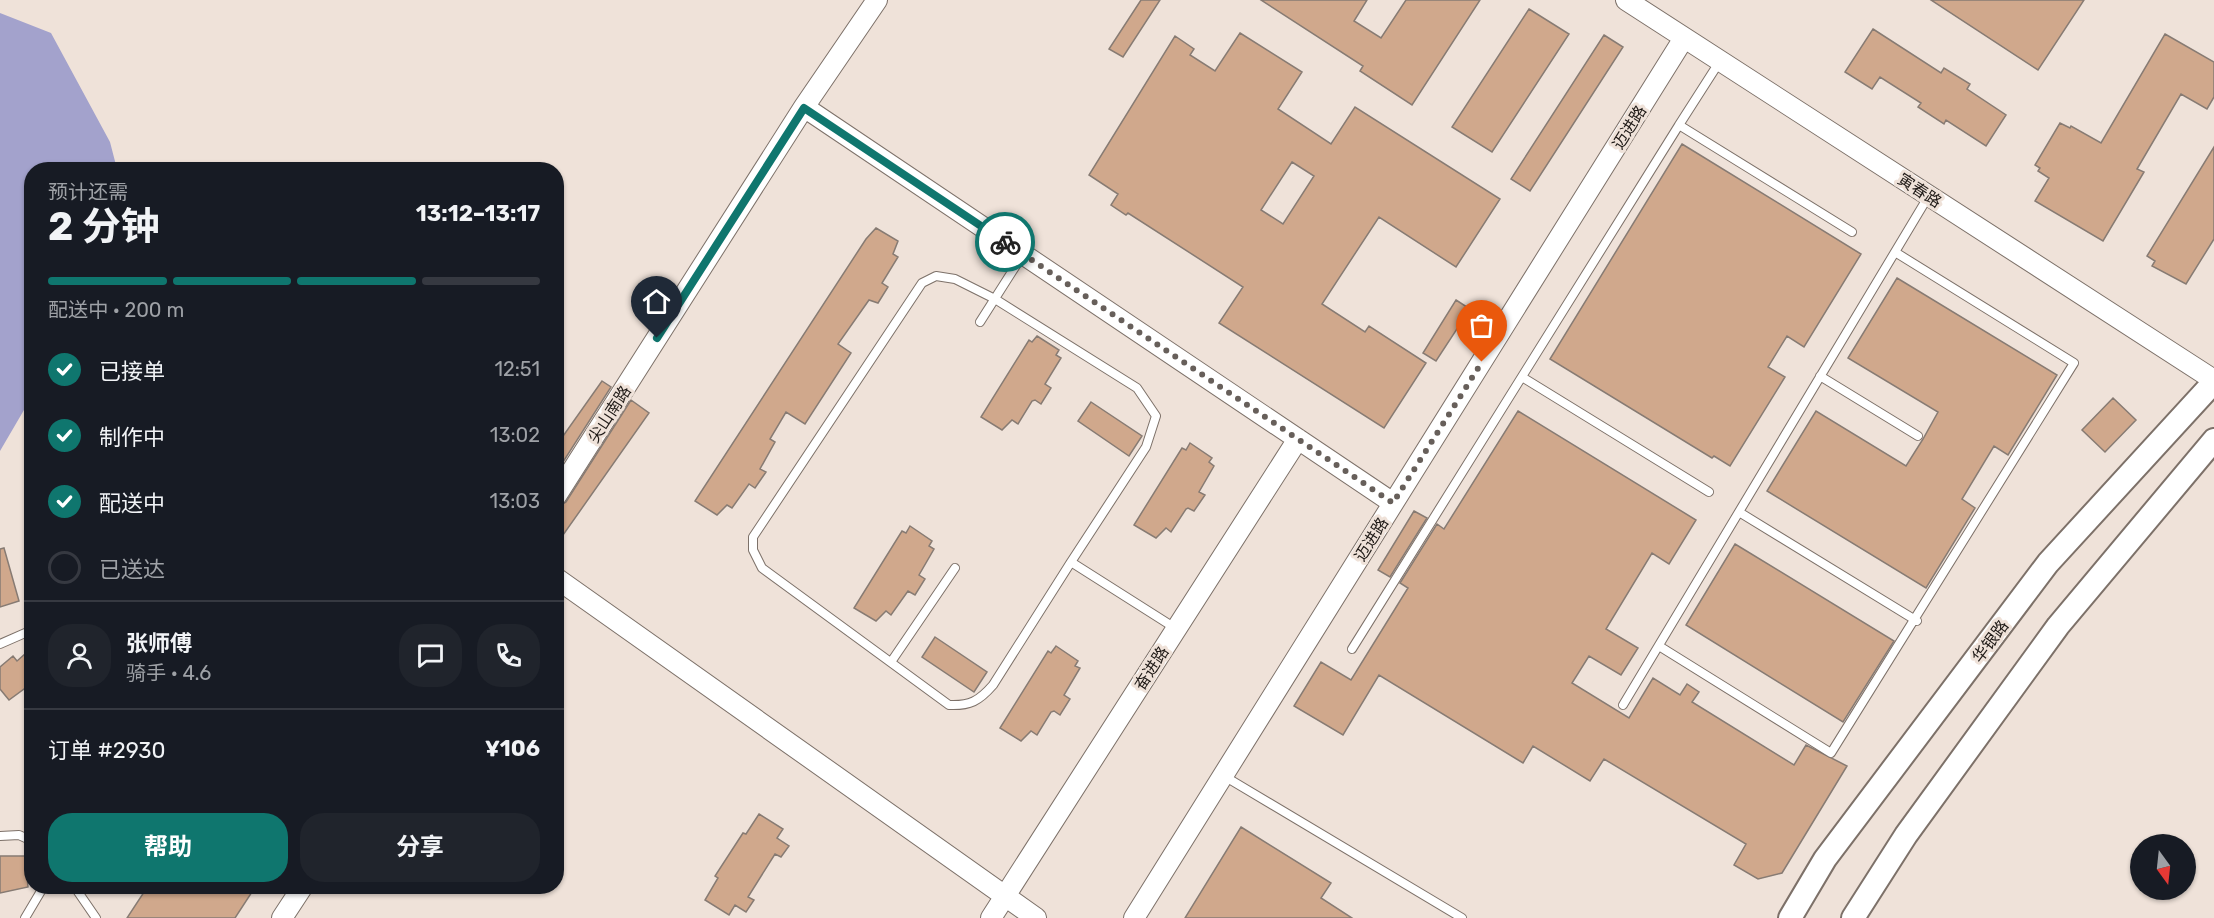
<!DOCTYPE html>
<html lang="zh">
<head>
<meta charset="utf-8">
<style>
	:root { --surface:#171b24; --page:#20242c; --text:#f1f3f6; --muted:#9ea1a6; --line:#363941; --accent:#0f766e }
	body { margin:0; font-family:Rubik,"Noto Sans SC",sans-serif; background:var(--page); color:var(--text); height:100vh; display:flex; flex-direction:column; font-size:22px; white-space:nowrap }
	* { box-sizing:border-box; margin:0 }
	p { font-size:20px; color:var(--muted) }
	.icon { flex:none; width:33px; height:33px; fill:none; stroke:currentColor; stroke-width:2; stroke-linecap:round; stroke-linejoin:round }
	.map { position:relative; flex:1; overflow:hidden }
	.panel { position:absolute; left:24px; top:162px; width:540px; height:732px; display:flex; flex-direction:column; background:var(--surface); border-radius:24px; box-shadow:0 2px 4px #0004 }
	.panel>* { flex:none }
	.needle { width:39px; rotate:165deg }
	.controls { position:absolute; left:2130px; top:834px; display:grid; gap:12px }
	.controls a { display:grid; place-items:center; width:66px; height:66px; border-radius:50%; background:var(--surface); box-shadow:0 2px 4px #0004; font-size:30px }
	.pin { position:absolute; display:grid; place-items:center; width:51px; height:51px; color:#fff; margin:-62px -26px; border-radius:50% 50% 50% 0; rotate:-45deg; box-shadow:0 0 6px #0007 }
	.pin .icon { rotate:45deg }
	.courier { position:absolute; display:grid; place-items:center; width:60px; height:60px; margin:-30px; border:4px solid #0f766e; border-radius:50%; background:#fff; color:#222; box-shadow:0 2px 8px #0007 }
	.summary em { font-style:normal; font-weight:700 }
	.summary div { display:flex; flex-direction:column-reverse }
	.summary { display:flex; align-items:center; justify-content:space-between; height:102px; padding:0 24px }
	h1 { font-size:39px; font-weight:700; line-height:45px }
	.bar { display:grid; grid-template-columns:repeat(4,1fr); gap:9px 6px; align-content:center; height:72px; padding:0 24px }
	.bar i { height:8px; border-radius:4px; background:var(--line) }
	.bar .on { background:var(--accent) }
	.bar p { grid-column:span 4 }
	.line { display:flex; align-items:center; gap:15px; padding:0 24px; border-top:2px solid var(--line) }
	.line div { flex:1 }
	.round { display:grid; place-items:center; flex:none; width:63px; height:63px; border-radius:24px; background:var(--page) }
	ol { padding:0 24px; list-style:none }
	li { display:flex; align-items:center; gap:18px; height:66px }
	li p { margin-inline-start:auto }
	li .icon { padding:6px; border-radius:50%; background:var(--accent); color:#fff; stroke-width:4 }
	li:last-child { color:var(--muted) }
	li i { width:33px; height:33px; border:3px solid var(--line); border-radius:50% }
	.cta { display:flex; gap:12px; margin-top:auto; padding:12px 24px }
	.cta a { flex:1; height:69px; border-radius:24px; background:var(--accent); color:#fff; font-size:24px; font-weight:700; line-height:69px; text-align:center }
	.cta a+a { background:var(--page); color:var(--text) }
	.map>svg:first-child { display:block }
	.forest { fill:#a3a2cc }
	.building { fill:#d0a88c; stroke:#877b73; stroke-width:1.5; fill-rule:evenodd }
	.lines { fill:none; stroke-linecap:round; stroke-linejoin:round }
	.service-casing { stroke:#7d7169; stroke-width:10 }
	.tertiary-casing { stroke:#7d7169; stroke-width:22 }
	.secondary-casing { stroke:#7d7169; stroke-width:26 }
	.service { stroke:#fff; stroke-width:8 }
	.tertiary { stroke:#fff; stroke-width:20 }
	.secondary { stroke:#fff; stroke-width:22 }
	.done { stroke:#675f5a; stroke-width:6; stroke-dasharray:0 10.8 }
	.route { stroke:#0f766e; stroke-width:8 }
	.labels { text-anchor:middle; stroke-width:6; stroke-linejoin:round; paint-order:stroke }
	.street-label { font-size:16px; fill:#1e1916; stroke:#efe2d9 }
</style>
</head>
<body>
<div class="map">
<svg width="2214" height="918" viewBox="0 0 2214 918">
	<rect width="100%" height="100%" fill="#efe2d9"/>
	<path class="forest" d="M0 13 51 33 110 142 117 169 32 170 31 398 0 451Z"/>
	<path class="building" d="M1141 0H1160L1123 57 1109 49Z
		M1261 0H1367L1354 21 1381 38 1406 0H1480L1412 105 1360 71 1363 66Z
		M1931 0H2084L2038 70Z
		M1529 9 1569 34 1492 152 1452 127Z
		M1873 29 1941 73 1944 68 1970 84 1967 89 2006 115 1986 146 1946 120 1944 124 1918 107 1921 103 1880 77 1872 89 1845 72Z
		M1240 33 1302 72 1278 109 1331 144 1355 107 1500 199 1456 267 1379 217 1322 304 1365 332 1369 326 1426 363 1384 428 1219 323 1243 287 1128 213 1126 215 1111 205 1118 194 1089 175 1175 36 1194 49 1190 55 1215 71ZM1292 162 1314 176 1283 224 1261 210Z
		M2165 34 2214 62V97L2207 109 2181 94 2137 169 2144 172 2103 241 2035 201 2049 178 2038 171 2040 168 2035 165 2060 123 2070 128 2071 126 2101 143Z
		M1604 35 1623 47 1530 191 1511 179Z
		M1682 144 1861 254 1804 347 1787 336 1768 367 1785 377 1730 466 1714 456 1712 458 1550 359Z
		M2214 147V239L2186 284 2152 266 2155 261 2147 256Z
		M876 228 898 241 893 254 898 257 882 283 888 287 878 303 869 300 838 344 851 353 805 424 786 412 770 439 775 442 760 469 766 472 755 488 749 484 732 508 727 505 717 515 695 501 866 239Z
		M1897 278 2057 375 2008 455 1994 446 1962 499 1975 508 1926 588 1767 491 1816 411 1906 466 1923 439 1938 412 1848 358Z
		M1456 300 1470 309 1436 361 1423 353Z
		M1037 336 1059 350 1056 355 1061 358 1045 384 1051 388 1041 404 1035 400 1032 401 1018 424 1012 420 1002 430 981 417 1029 340 1032 342Z
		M602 381 611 387 556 473V446Z
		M2113 398 2136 420 2105 452 2082 430Z
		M631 400 649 413 556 545V508L566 502Z
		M1091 402 1142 436 1129 456 1078 421Z
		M1518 411 1696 520 1669 564 1652 553 1606 629 1638 648 1621 675 1589 656 1572 683 1629 718 1653 678 1680 695 1687 684 1699 692 1692 702 1794 765 1806 745 1847 766 1782 873 1758 879 1734 865 1746 844 1604 759 1590 781 1533 746 1523 763 1379 675 1343 735 1294 706 1321 662 1351 680 1408 588 1400 583 1437 524 1444 529Z
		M1190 443 1212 458 1209 462 1214 466 1199 492 1205 495 1194 511 1188 508 1186 509 1171 532 1166 528 1156 538 1134 525 1182 448 1186 450Z
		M1414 511 1427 518 1390 577 1378 570Z
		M910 526 932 541 929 546 934 549 919 575 925 579 915 595 908 591 891 615 886 611 876 621 854 608 902 531 906 533Z
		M1735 544 1894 641 1843 722 1686 625Z
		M4 548 19 601 0 607V549Z
		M935 637 987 672 974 692 922 657Z
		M1056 646 1078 661 1075 666 1080 668 1064 695 1070 699 1060 715 1054 711 1051 712 1037 735 1031 731 1021 741 1000 728 1048 651 1051 653Z
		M26 653 32 661V683L9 700 0 689V667L13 656 17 661Z
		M759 814 783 829 777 838 789 846 781 857 775 854 748 897 754 900 746 912 735 905 729 915 705 900 718 878 715 876 743 833 746 834Z
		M1241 827 1331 883 1321 898 1352 918H1185Z
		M0 856H25L28 887 0 893Z
		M148 886H244L252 892 235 918H127Z"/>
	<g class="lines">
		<g class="service-casing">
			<path id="service" d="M1679 125 1720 61
				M980 322 1022 256
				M1820 376 1918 436
				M1522 377 1709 492
				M1739 512 1917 621
				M1071 562 993 685C979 701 970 706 949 705L762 568 753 550V537L922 283 936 276 955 279 995 299 1137 388 1156 416 1146 447 1071 562 1175 628
				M0 644 32 630
				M1659 646 1831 753 2074 363 1895 252
				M1352 649 1679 125 1852 232
				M891 662 955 568
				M1623 705 1928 197
				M1224 776 1462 918
				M0 836 19 835 32 841
				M74 886 96 918
				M25 918 44 886"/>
		</g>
		<g class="tertiary-casing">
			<path id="tertiary" d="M1626 0 2214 380
				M804 107 1393 503
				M556 496 804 107 877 0
				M556 578 1036 918
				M282 918 303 886
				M991 918 1298 439
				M1134 918 1684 38"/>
		</g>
		<g class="secondary-casing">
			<path id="secondary" d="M1790 918 1825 859 2048 563 2214 382
				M1853 918 1906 835 2058 626 2214 440"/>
		</g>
		<use href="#service" class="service"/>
		<use href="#tertiary" class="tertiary"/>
		<use href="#secondary" class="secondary"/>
	</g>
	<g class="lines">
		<path class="done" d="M1005 242 1393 503 1482 362"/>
		<path class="route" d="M657 338 804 108 1005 242"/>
	</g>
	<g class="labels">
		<g class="street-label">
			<text transform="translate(1629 127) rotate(-58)" y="6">迈进路</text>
			<text transform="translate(1920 190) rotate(33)" y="6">寅春路</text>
			<text transform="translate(609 414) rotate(-57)" y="6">尖山南路</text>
			<text transform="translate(1371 539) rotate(-58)" y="6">迈进路</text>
			<text transform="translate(1990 641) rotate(-53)" y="6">华银路</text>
			<text transform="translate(1151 668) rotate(-57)" y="6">奋进路</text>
		</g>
	</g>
</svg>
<div class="controls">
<a><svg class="needle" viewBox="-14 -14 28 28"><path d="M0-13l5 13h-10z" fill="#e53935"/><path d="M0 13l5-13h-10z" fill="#9ea1a6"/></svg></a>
</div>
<div class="pin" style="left:1482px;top:362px;background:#ea580c"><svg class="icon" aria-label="bag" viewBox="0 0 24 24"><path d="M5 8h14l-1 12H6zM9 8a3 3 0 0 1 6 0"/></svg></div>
<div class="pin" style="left:657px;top:338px;background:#1f2937"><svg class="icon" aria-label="home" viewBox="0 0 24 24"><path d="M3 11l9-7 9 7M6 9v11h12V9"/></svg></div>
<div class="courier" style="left:1005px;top:242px"><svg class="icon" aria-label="bike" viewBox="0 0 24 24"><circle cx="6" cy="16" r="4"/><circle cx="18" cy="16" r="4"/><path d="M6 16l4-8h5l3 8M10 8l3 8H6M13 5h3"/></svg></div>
<section class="panel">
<div class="summary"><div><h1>2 分钟</h1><p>预计还需</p></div><em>13:12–13:17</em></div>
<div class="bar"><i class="on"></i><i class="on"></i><i class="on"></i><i></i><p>配送中 · 200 m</p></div>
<ol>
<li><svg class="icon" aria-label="check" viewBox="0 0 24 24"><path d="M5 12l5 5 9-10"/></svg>已接单<p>12:51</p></li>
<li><svg class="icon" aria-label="check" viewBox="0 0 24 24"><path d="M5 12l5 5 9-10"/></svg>制作中<p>13:02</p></li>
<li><svg class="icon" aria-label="check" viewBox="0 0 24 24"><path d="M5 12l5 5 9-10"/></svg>配送中<p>13:03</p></li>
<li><i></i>已送达</li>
</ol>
<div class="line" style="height:108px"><a class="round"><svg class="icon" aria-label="person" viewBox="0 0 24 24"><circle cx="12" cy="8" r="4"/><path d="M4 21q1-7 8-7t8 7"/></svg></a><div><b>张师傅</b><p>骑手 · 4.6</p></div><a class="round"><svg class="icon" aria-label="chat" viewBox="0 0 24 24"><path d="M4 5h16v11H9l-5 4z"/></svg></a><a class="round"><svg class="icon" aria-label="phone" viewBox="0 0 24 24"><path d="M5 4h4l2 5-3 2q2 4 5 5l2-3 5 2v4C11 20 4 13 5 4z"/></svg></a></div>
<div class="line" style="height:78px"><div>订单 #2930</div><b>¥106</b></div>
<div class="cta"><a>帮助</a><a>分享</a></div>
</section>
</div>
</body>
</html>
